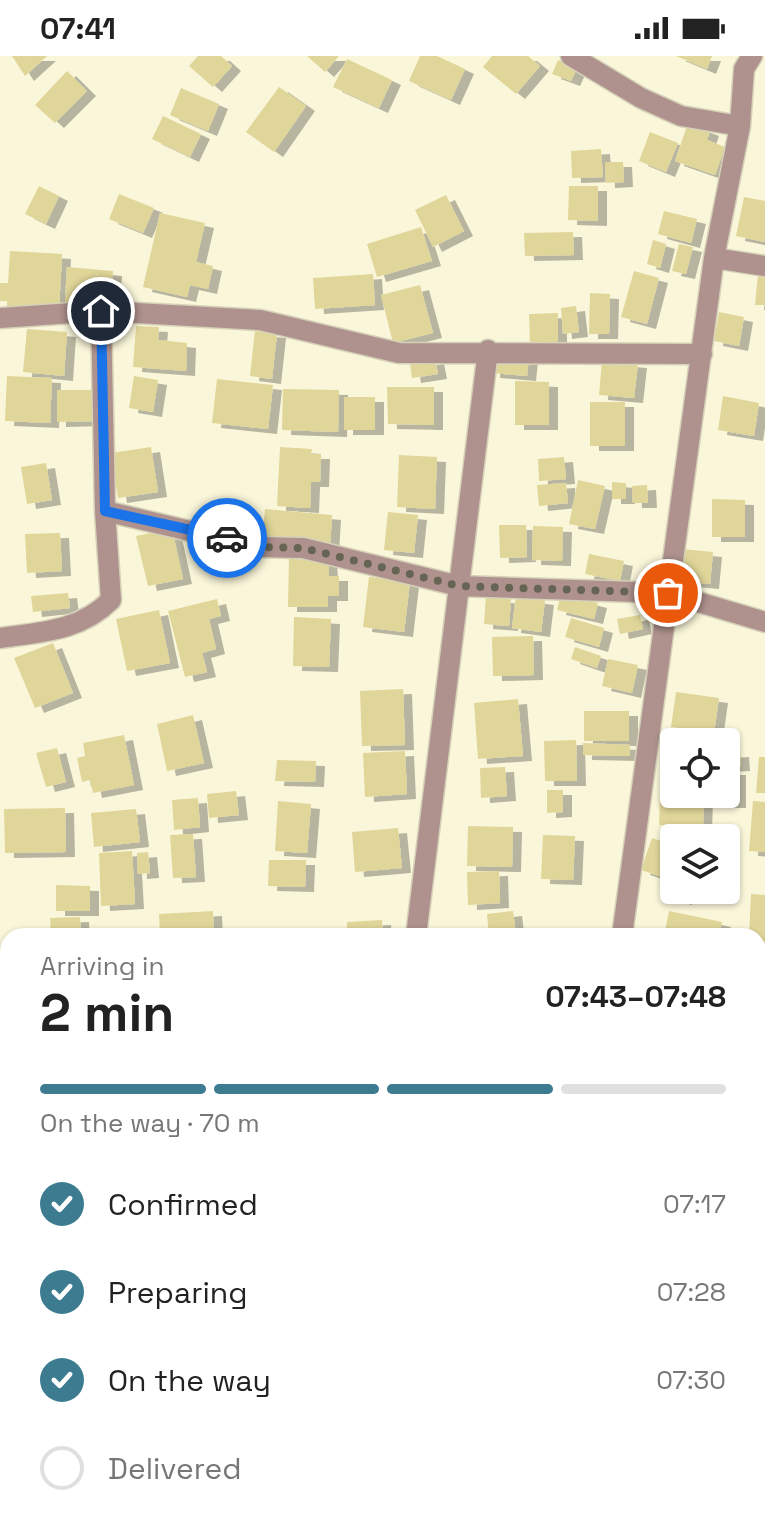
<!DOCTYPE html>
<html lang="en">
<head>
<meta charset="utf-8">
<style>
	:root { --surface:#fff; --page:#f6f6f6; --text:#222; --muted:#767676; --line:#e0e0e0; --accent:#3c7b90 }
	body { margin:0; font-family:"Space Grotesk",sans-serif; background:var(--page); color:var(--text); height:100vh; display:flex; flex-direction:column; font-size:30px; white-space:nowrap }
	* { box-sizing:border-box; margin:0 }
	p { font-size:26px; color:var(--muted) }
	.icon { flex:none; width:44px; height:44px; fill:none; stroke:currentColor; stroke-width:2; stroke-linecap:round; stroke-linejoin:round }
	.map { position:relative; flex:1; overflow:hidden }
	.side { position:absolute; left:0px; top:872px; width:766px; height:600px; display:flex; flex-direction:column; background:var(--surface); border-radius:24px 24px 0 0; box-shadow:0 2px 6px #0004 }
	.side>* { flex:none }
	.buttons { position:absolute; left:660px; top:672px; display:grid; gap:16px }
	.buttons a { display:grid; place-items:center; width:80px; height:80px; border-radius:8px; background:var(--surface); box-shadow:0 2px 6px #0004; font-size:40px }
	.pin { position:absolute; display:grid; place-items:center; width:68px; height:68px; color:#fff; margin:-34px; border:4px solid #fff; border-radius:50%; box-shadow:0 2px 8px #0007 }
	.courier { position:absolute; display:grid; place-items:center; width:80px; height:80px; margin:-40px; border:6px solid #1a73e8; border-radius:50%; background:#fff; color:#222; box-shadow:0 2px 10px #0007 }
	.head em { font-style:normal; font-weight:700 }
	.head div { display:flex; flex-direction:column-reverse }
	.head { display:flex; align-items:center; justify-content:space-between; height:136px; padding:0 40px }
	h1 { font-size:52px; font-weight:700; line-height:60px }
	.bar { display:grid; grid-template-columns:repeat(4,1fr); gap:12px 8px; align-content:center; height:96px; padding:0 40px }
	.bar i { height:10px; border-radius:6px; background:var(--line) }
	.bar .active { background:var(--accent) }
	.bar p { grid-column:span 4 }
	ol { padding:0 40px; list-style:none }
	li { display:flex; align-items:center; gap:24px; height:88px }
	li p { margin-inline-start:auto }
	li .icon { padding:8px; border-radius:50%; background:var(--accent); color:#fff; stroke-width:4 }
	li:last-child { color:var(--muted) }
	li i { width:44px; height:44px; border:4px solid var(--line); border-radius:50% }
	.status { display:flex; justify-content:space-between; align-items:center; height:56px; padding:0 40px; background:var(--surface); direction:ltr }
	.status svg { height:22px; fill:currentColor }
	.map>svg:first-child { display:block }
	.building { fill:#e0d699; filter:url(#shadow) }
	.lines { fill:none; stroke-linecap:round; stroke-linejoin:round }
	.street-casing { stroke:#d6d2b9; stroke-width:23 }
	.street { stroke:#af928d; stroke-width:20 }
	.done { stroke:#666453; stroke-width:8; stroke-dasharray:0 14.4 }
	.route { stroke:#1a73e8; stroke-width:10 }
</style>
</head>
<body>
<div class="status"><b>07:41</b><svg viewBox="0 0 49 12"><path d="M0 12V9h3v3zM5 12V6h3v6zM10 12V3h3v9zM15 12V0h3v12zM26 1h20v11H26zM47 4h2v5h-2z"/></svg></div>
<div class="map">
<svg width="765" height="1472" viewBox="0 0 765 1472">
	<defs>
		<filter id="shadow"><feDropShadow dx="9" dy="5" stdDeviation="0" flood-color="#0004"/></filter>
	</defs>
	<rect width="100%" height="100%" fill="#faf6da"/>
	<path class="building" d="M12 0H47L25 20Z
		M198 0H221L232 10 213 31 189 10Z
		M307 0H339L325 16Z
		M420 0H437L465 13 451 44 409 25Z
		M492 0H528L540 10 516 38 483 11Z
		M676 0H712L707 13Z
		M347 3 392 24 379 52 333 31Z
		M558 4 577 12 571 25 552 18Z
		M67 15 87 35 55 67 35 49Z
		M279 31 306 50 274 96 246 76Z
		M181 32 219 48 208 75 170 59Z
		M163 60 201 78 190 101 152 83Z
		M688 67 710 75 707 84 725 91 715 119 675 105Z
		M650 76 678 87 666 116 639 105Z
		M601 93 603 121 572 122 571 95Z
		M605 106H623L624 126 606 127Z
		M39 130 59 140 46 168 25 158Z
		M569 130H598V165L568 164Z
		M119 138 154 152 143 177 109 163Z
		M446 139 464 175 433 191 415 154Z
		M744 141 765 145V186L736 180Z
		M664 155 697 163 691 187 658 178Z
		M160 157 205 167 196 206 213 210 208 233 190 229 187 241 143 231Z
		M421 171 432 205 377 221 367 188Z
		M573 176 574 199 525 200 524 177Z
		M653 184 666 188 660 212 647 208Z
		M679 188 693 191 686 218 672 215Z
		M10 195 62 198 59 254 7 250V245H0V227H8Z
		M67 211 113 215 111 250 65 246Z
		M634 215 659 222 647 268 621 261Z
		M758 217 765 218V249H755Z
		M373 218 375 249 315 253 313 222Z
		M420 229 433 277 393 287 381 239Z
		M590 237 610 238 609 278H589Z
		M576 250 579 276 563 278 561 252Z
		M719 256 744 261 739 290 714 285Z
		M558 257V288H530L529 258Z
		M136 270 159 271 158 284 187 287 186 315 133 311Z
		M27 273 67 276 64 320 23 316Z
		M255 275 277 277 272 323 250 320Z
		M492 299 529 301 527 320 491 317Z
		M435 303 438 318 412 322 410 307Z
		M602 304 638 307 634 342 599 339Z
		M7 320 52 322 50 367 5 365Z
		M134 320 158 324 153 356 129 352Z
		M217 323 273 329 268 373 212 367Z
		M515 325 549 326V369H515Z
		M387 331H434V369L388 368Z
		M283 333 339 334 338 376 282 374Z
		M57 334H94L95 365 57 366Z
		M723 340 759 347 754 380 718 374Z
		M344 341H375V374H344Z
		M590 346H625V390H590Z
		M151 391 158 436 118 442 111 397Z
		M280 391 312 393 311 398H321L320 426H311L310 452 277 450Z
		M399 399 437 401 435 453 397 451Z
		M564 401 566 423 539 425 538 403Z
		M46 407 52 444 27 448 21 411Z
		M578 424 605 430 595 473 569 468Z
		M612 426 626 427V443H612Z
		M566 427 568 447 539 450 537 429Z
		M647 429 648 447H633L632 430Z
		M712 443 745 444V481H712Z
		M265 453 332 459 330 492 262 485Z
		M388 456 418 459 414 497 384 494Z
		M499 469H526L527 501 500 502Z
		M533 470 563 471 562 505 532 504Z
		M172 473 183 523 148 530 136 480Z
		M60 477 62 515 27 517 25 478Z
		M682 493 713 496 710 528 679 525Z
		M589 498 624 505 620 525 585 518Z
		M289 500H328L329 520H339V540H328V551H288Z
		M369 521 410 526 404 576 363 571Z
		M68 537 70 552 33 556 31 540Z
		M561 538 598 547 594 563 557 554Z
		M486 540 511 543 509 570 484 568Z
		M516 540 545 544 541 576 512 572Z
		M217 543 221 560 209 563 216 593 202 597 207 616 185 621 168 555Z
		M159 554 170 607 127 615 116 563Z
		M640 559 643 573 620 578 617 563Z
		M294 561 331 563 329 611 293 610Z
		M571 562 604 572 599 591 565 581Z
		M533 580 534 619 493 620 492 581Z
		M53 587 73 637 35 652 14 602Z
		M575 591 601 600 597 612 571 603Z
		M608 603 638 609 632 637 602 630Z
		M403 633 405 689 362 690 360 635Z
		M676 636 719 642 714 677 671 671Z
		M518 643 523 700 478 703 474 647Z
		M584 655H629V685H584Z
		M193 659 204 707 167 715 157 668Z
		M124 679 134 729 93 737 90 724 82 726 77 702 85 700 83 687Z
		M576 684 577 725H545L544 685Z
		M583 687 630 689V700L583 699Z
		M57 692 66 726 46 731 36 697Z
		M405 695 407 738 365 741 363 697Z
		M740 696 741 710 726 711V697Z
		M759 701H765V737H756Z
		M277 704 316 705 315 726 275 725Z
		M505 711 507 740 481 742 480 712Z
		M726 714H737V747H710V738H726Z
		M547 734H563V756L547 757Z
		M236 735 239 759 209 762 207 738Z
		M660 735 704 738 703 771 659 769Z
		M198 742 200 771 174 774 172 744Z
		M278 745 311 748 307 797 275 795Z
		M753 745 765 746V796L749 795Z
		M65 752 66 796 5 797 4 753Z
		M136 753 140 786 94 791 91 757Z
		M468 770 513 771 512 811 467 810Z
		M398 772 402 812 355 816 352 776Z
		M193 778 196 821 173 822 170 779Z
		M543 779 575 780 573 824 541 823Z
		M652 782 674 789V807L667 805 662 821 641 814Z
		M132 795 135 848 101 850 99 797Z
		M148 796 150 817 138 818 137 797Z
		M269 804H306L305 831 268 830Z
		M669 809 674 811V834H687L683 844 660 837Z
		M499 815 500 847 468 849 467 816Z
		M56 829 90 830V855H56Z
		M751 838 765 839V886H758V880H749Z
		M213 855 214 878 160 880 159 858Z
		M513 855 516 879 489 880 487 858Z
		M669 855 722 866 719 880H664Z
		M80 861 81 880H51L50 862Z
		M382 864 383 880H347V866Z
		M112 874 148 875V880H112Z
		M568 875V880H534V876Z
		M0 895H8V932L0 933Z
		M758 924H765V975H758Z
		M765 1007 764 1049 758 1050V1008Z
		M758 1141H765V1183H758Z
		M758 1231 765 1233V1265L758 1263Z
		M8 1260V1298H0V1261Z
		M0 1322H8V1386L0 1385Z
		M0 1459H8V1464H39V1472H0Z
		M195 1464H238V1472H195Z
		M272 1464H286L318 1472H270Z"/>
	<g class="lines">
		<g class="street-casing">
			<path id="street" d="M571 0 641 42 681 60 740 70
				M714 202 765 210
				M0 262 101 255 260 264 399 297 702 298
				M105 455 258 491 303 492 459 530 668 537 765 566
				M0 582C42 576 80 575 111 544L105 455 101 255
				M416 880 488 294
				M622 880 714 202 740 70 744 13 752 0
				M331 1472 332 1464
				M545 1472 546 1464
				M760 1472 765 1446"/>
		</g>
		<use href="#street" class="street"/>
	</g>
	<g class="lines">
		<path class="done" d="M227 482 258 491 303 492 459 530 668 537"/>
		<path class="route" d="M101 255 105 455 227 482"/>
	</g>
</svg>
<div class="buttons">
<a><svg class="icon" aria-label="locate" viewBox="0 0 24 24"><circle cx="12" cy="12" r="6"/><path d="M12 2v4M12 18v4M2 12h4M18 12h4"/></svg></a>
<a><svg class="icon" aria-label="layers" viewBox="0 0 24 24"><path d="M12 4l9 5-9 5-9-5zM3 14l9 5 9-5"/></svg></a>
</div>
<div class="pin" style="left:668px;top:537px;background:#ea580c"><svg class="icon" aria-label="bag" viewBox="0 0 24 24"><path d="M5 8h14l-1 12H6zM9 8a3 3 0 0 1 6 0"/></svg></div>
<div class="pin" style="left:101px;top:255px;background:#1f2937"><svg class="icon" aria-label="home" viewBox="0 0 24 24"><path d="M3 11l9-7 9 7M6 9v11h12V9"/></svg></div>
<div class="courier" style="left:227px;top:482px"><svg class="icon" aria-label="car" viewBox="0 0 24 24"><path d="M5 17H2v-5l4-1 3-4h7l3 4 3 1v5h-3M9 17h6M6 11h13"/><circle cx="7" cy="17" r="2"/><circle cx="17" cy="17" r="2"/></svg></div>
<section class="side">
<div class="head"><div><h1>2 min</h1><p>Arriving in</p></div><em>07:43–07:48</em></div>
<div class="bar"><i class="active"></i><i class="active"></i><i class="active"></i><i></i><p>On the way · 70 m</p></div>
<ol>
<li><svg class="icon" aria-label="check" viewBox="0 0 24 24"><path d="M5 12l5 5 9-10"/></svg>Confirmed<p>07:17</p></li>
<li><svg class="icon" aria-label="check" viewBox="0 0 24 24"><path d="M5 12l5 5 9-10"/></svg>Preparing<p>07:28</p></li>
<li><svg class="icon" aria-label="check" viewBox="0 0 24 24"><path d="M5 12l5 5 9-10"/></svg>On the way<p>07:30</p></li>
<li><i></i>Delivered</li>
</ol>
</section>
</div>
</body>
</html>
